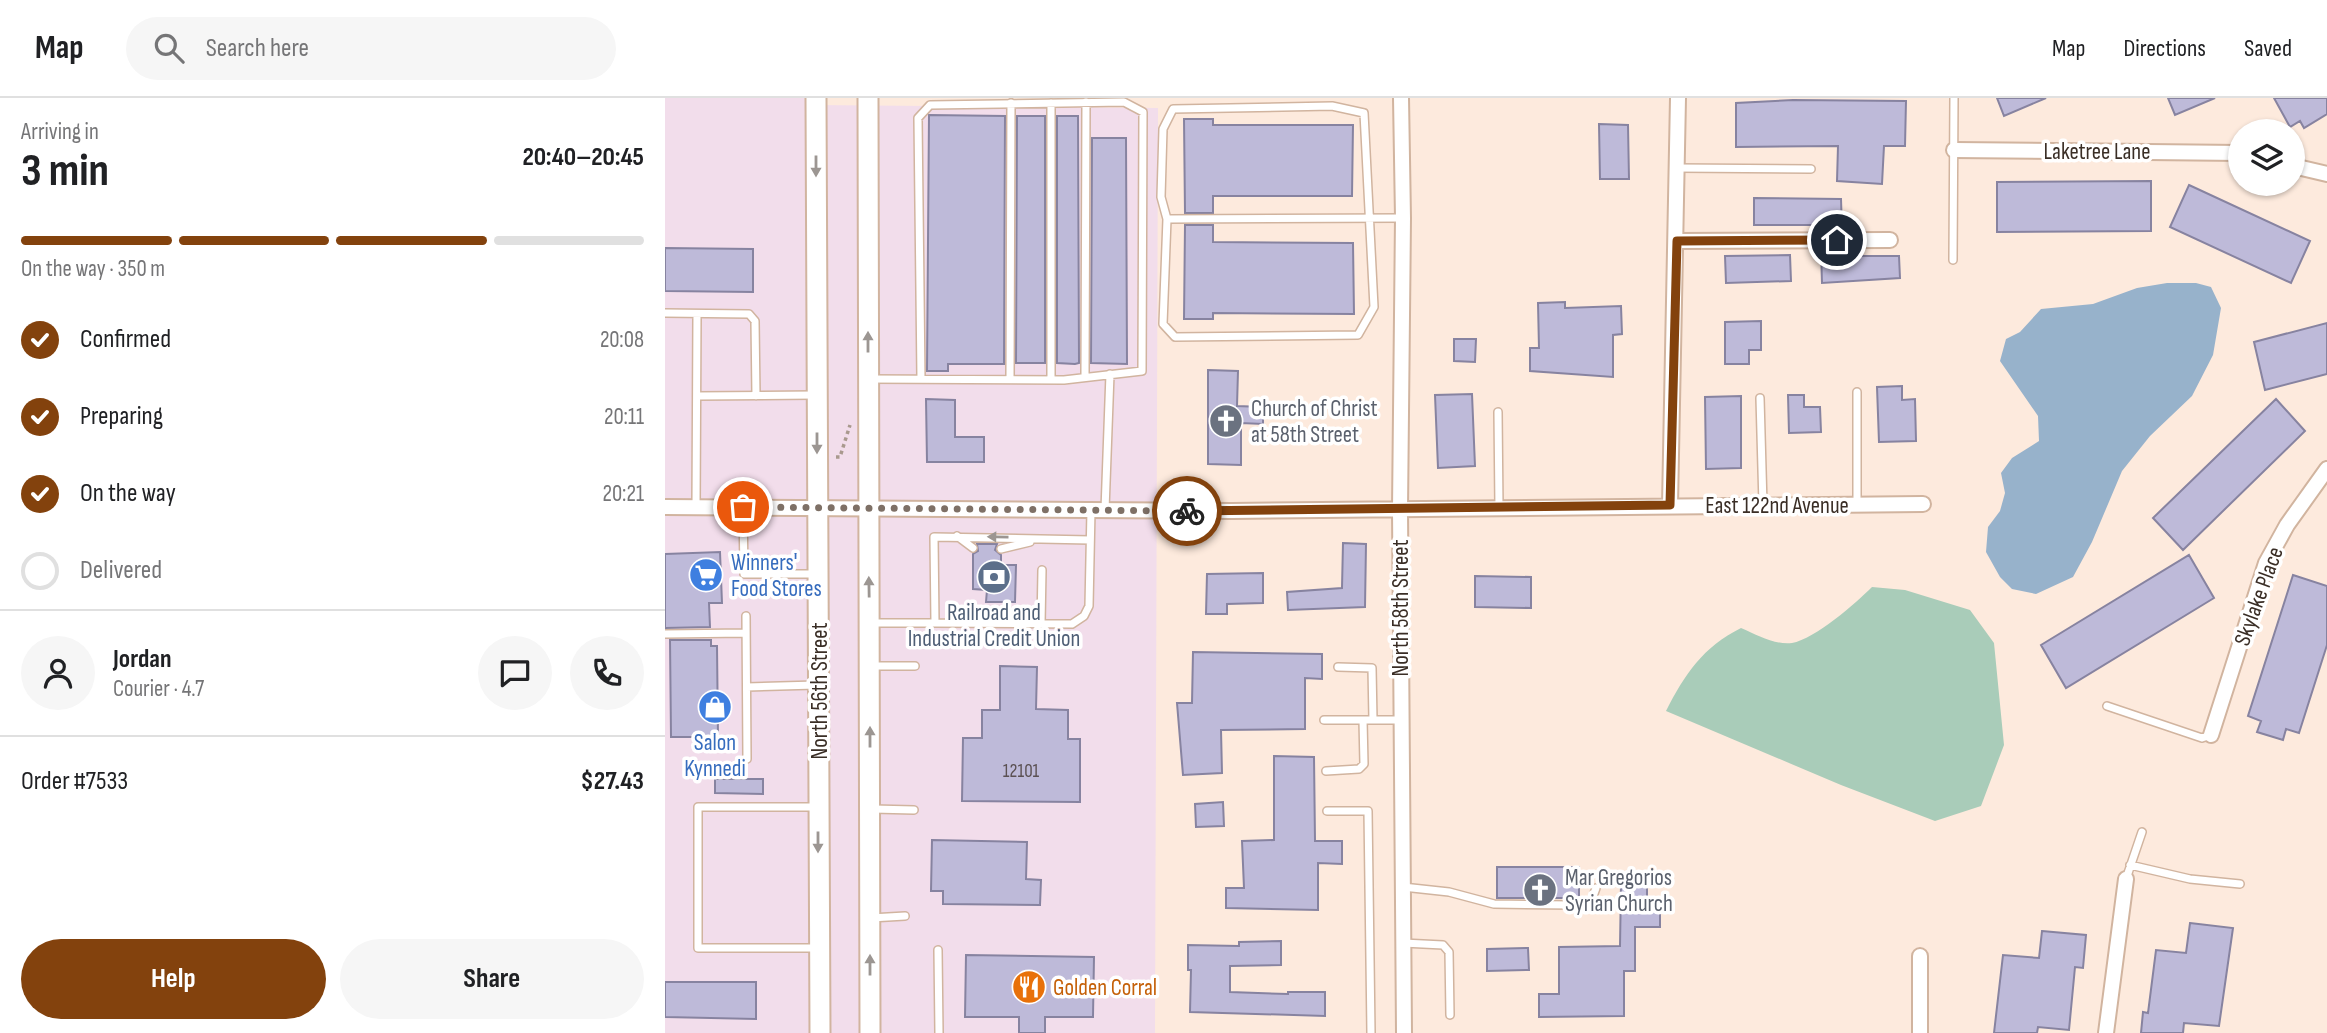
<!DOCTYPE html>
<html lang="en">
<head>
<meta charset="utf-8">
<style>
	:root { --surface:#fff; --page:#f6f6f6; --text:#202124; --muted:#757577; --line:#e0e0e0; --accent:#83420d }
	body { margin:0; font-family:"Sofia Sans Condensed",sans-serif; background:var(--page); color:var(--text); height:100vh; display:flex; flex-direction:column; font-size:26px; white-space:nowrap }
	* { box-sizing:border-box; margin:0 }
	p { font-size:23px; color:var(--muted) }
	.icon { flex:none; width:38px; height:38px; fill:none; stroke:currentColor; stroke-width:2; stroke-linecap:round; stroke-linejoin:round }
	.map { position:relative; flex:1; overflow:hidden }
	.side { display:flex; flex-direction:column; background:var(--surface); width:665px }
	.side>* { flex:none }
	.fabs { position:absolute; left:1563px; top:21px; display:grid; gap:14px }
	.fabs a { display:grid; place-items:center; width:77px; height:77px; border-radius:50%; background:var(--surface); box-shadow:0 2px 5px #0004; font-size:35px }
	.pin { position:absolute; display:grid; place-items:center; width:60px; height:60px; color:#fff; margin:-30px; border:4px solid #fff; border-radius:50%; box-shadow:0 2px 7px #0007 }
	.courier { position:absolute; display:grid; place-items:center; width:70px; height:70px; margin:-35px; border:5px solid #83420d; border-radius:50%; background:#fff; color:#222; box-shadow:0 2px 9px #0007 }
	.head em { font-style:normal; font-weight:700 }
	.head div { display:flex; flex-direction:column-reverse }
	.head { display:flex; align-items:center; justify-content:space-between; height:119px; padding:0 21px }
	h1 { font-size:46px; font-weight:700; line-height:52px }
	.bar { display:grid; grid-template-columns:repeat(4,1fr); gap:10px 7px; align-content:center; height:84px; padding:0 21px }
	.bar i { height:9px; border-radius:5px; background:var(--line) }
	.bar .current { background:var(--accent) }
	.bar p { grid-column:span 4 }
	.line { display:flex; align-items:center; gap:18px; padding:0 21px; border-top:2px solid var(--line) }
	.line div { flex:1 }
	.round { display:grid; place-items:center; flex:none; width:74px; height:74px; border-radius:37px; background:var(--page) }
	ol { padding:0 21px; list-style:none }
	li { display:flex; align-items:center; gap:21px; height:77px }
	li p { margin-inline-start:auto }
	li .icon { padding:7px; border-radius:50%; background:var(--accent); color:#fff; stroke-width:4 }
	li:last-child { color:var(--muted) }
	li i { width:38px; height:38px; border:4px solid var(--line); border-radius:50% }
	.button { display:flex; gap:14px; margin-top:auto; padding:14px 21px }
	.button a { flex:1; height:80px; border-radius:42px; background:var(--accent); color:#fff; font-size:28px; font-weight:700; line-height:80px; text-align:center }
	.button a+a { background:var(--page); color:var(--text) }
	header { display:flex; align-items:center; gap:42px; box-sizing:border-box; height:98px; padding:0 35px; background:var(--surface); border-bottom:2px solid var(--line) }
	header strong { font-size:33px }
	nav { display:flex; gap:38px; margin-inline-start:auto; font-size:24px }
	.search { width:490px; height:63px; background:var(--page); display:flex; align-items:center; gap:18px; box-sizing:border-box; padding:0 24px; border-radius:38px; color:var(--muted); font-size:26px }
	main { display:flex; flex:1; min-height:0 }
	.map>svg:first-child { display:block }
	.commercial { fill:#f2ddeb }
	.green { fill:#a9ccb9 }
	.water { fill:#97b2cb }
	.building { fill:#bebad9; stroke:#8783a0; stroke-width:2 }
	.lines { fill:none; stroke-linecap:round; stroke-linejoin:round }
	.service-casing { stroke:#d1b49f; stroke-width:10 }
	.minor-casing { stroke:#d1b49f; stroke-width:18 }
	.secondary-casing { stroke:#d1b49f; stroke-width:23 }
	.path { stroke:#a9998e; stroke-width:3.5; stroke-dasharray:3.5 3.5; stroke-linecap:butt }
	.service { stroke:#fff; stroke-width:7 }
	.minor { stroke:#fff; stroke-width:14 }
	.secondary { stroke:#fff; stroke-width:19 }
	.oneway { fill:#9c9692 }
	.done { stroke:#7e7066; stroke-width:7; stroke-dasharray:0 12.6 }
	.route { stroke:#83420d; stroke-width:9 }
	.labels { text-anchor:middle; stroke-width:7; stroke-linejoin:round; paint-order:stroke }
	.number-label { font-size:19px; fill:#5b5153 }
	.street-label { font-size:23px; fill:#3a2e26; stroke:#fff }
	.worship-label { font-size:23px; fill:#5b616d; stroke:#fff; text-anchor:start }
	.shop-label { font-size:23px; fill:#366cbe; stroke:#fff; text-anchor:start }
	.service-label { font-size:23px; fill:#4e5e75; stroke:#fff }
	.food-label { font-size:23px; fill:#c56008; stroke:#fff; text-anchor:start }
</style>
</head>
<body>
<header>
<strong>Map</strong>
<div class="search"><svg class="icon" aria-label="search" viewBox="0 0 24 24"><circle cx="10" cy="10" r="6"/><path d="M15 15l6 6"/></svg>Search here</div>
<nav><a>Map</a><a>Directions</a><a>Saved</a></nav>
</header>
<main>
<section class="side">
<div class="head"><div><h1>3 min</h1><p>Arriving in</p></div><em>20:40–20:45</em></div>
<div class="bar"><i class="current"></i><i class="current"></i><i class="current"></i><i></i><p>On the way · 350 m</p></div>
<ol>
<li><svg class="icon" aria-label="check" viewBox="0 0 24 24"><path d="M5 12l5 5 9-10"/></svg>Confirmed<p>20:08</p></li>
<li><svg class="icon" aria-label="check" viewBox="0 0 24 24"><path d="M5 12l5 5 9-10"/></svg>Preparing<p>20:11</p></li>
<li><svg class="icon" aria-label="check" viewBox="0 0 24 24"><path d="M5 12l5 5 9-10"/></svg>On the way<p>20:21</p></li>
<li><i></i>Delivered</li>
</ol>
<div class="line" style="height:126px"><a class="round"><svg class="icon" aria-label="person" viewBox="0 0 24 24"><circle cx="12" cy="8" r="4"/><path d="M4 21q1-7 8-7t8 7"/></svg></a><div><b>Jordan</b><p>Courier · 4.7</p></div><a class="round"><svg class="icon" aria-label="chat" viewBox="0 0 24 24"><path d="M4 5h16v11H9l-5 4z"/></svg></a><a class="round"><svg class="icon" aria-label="phone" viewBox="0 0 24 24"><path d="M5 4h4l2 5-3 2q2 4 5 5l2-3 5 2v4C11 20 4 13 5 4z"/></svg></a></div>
<div class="line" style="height:91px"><div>Order #7533</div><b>$27.43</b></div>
<div class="button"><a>Help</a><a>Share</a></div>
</section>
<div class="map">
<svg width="1662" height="935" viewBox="0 0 1662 935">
	<rect width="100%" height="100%" fill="#fdeadd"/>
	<path class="commercial" d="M0 0H146L147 7 493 10 490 935H0Z"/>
	<path class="green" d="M1207 489 1240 492 1305 512 1329 545 1339 647 1316 708 1270 723 1176 687 1001 613C1020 576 1038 549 1076 530 1092 537 1109 547 1127 545 1150 541 1191 505 1207 489Z"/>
	<path class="water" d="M1502 185H1531L1546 189 1556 210 1548 257 1527 298 1485 338 1457 373 1427 444 1408 479 1371 496 1347 491 1335 479 1321 454 1323 429 1335 413 1340 395 1336 375 1347 360 1374 343 1373 318 1335 263 1341 241 1355 234 1376 211 1428 206 1472 190Z"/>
	<path class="building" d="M1332 0H1381L1339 18Z
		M1503 0H1550L1510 17Z
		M1609 0H1662V16L1639 30 1635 23 1625 29Z
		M1128 2 1241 3 1240 48H1219L1217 86 1172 83 1173 48 1071 49V5Z
		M264 17 340 18 339 266H283V273H262Z
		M352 18H380V265H351Z
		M392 18H413L414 265 410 266 392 265Z
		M519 21H548V27H688L687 98H548V115H520Z
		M934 26 963 27 964 81H935Z
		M427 40H461L462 266 426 265Z
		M1486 83V133L1332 134V84Z
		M1524 87 1645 143 1626 185 1505 129Z
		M1089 100 1176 101 1177 133H1152V127H1089Z
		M520 127H548V144L688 145 689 216 548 215V221H519Z
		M0 150 88 151V194L0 193Z
		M1156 152H1177V158H1234L1235 180 1157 185Z
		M1125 157 1126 183 1061 185 1060 158Z
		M900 204V210L956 208 957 236 948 237V279L865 273V250H874L873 205Z
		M1096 223V252H1084V266H1060V224Z
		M1662 225V276L1600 292 1589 244Z
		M789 241H811L810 264 789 263Z
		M543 272 573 273 572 308 598 309V326L576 325V367L543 366Z
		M1237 288V302L1250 301 1251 343 1214 344 1212 289Z
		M807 296 810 368 773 370 770 297Z
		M1123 297H1139V309H1155L1156 334 1124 335Z
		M1076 298V370L1041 371 1040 299Z
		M261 301 290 302V339H319V364H262Z
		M1611 301 1640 333 1518 452 1488 420Z
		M678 445 701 446 700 509 623 512 622 494 677 490Z
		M312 446H332L330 452 336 457V467H351L350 504H321L322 492 308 491V456L313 453Z
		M55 454 57 505H44L45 529 0 530V456Z
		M1524 457 1549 500 1401 590 1376 547Z
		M598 475V505L562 506V516H541L542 476Z
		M1628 477 1662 488V547L1634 635 1621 631 1618 642 1592 634 1596 623 1583 618Z
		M810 478 866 479V510L810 509Z
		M5 542H46V548H52L53 639H6Z
		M528 554 657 556V581L640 580V631L556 632 557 675 518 677 512 605H527Z
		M335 568 372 569 371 611 403 612V641H415V704L297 703 298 640H317V612H335Z
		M609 658 649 659 650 743H677V766L653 765V812L561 810V790H579L577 743 609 742Z
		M50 681H98V696L50 695Z
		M558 704 559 728 531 729 530 706Z
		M267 742 362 744 361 781 376 782 375 807 278 806V793H266Z
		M832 769H914V800H832Z
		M956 786H982V801H995V829H970V873H959V918L874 919V896H894V849L955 848Z
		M1525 825 1568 830 1554 928 1519 925 1518 935H1476L1478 914 1483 915 1491 852 1521 855Z
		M1377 833 1421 837 1418 870 1410 869 1404 932 1373 929 1372 935H1329L1338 857 1374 860Z
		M616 843V867L565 868V894L623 896V894H660V918L525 914 526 872H523V847L574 848V844Z
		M863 850 864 872 822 873V851Z
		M301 857 429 859 428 919H380V935H354V919H300Z
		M0 884H91V921L0 919Z"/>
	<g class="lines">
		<g class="service-casing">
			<path id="service" d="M386 5V282
				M667 8 699 15 709 209 693 237 510 239 498 226 502 121 496 99 498 31 508 11Z
				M1012 70 1146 71
				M502 121 738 120
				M1288 162 1289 0
				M0 215 84 216 90 223 91 298
				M420 279 421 4
				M204 281 399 282 477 273 478 14 459 4 265 7 253 20 256 281
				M345 281 346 5
				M1192 294V407
				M32 298 150 297
				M1095 300 1098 407
				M833 314 834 410
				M31 409 32 216
				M78 409 79 476H150
				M440 412 445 276
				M292 438 308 450
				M336 451 365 444
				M81 518 82 661
				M205 525H270L269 439 425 442
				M270 525 407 526 419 518 424 508 426 412
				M376 526 377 472
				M0 536 81 535
				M206 568H250
				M673 569 707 570 708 622
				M82 589 151 587
				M1442 608 1537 640 1546 637
				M659 622H736
				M661 673 694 671 699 666 698 622
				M208 711 249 712
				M662 713H703L706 935
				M1465 767 1525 781 1575 786
				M1461 781 1477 734
				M738 789 784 794 829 806 908 807 926 804 931 790
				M206 820 240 818
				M738 845 778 847 784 854 785 917
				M153 850H33V709H153
				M273 852 274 935"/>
		</g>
		<g class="minor-casing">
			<path id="minor" d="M736 0 738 120 735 412 739 935
				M1289 52 1575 55
				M1628 68 1662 76
				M1012 143 1225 142
				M1005 407 1013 0
				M0 409 567 413 1258 406
				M1546 637 1601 465 1622 427 1662 371
				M1255 858V935
				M1441 935 1461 781"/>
		</g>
		<g class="secondary-casing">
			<path id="secondary" d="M151 0 155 935
				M203 0 205 935"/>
		</g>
		<path class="path" d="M171 359H175L185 327"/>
		<use href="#service" class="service"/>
		<use href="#minor" class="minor"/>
		<use href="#secondary" class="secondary"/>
	</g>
	<defs><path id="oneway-solid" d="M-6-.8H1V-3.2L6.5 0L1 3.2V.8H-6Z" transform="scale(1.75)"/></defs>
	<g class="oneway">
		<use href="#oneway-solid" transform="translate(151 68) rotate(90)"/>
		<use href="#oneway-solid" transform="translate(203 244) rotate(-90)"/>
		<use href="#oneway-solid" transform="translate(152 345) rotate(90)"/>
		<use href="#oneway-solid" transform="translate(333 439) rotate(-179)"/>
		<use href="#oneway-solid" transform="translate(204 489) rotate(-91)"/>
		<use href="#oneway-solid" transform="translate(205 639) rotate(-90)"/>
		<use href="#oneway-solid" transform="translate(153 744) rotate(90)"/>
		<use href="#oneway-solid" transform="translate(205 867) rotate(-90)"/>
	</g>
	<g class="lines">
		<path class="done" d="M78 409 522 413"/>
		<path class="route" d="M522 413 1005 407 1012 143 1172 142"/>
	</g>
	<defs>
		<g id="church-disc" transform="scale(1.75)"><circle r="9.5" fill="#6b7280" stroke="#fff"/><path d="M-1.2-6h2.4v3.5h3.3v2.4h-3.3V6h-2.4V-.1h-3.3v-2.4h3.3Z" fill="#fff"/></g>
		<g id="supermarket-disc" transform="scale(1.75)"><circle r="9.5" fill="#3f7fe0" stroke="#fff"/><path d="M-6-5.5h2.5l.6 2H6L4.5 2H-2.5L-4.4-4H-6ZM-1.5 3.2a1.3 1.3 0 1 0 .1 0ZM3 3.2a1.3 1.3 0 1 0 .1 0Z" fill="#fff"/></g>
		<g id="bank-disc" transform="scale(1.75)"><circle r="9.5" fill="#5c6f8a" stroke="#fff"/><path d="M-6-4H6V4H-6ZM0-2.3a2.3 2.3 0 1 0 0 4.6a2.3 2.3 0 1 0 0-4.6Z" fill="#fff"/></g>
		<g id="shop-disc" transform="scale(1.75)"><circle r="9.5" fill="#3f7fe0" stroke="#fff"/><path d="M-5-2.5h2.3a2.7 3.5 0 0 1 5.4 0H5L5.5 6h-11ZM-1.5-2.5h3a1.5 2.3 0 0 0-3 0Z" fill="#fff"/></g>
		<g id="restaurant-disc" transform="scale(1.75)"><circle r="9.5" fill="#e8710a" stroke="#fff"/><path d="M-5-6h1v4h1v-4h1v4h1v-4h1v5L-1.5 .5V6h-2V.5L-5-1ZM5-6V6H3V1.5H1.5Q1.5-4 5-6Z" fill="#fff"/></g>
	</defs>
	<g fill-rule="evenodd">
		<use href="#church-disc" x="561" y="323"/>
		<use href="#supermarket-disc" x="41" y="477"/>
		<use href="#bank-disc" x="329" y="479"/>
		<use href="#shop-disc" x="50" y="609"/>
		<use href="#church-disc" x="875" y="792"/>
		<use href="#restaurant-disc" x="364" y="889"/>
	</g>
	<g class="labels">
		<g class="number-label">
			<text x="356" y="679">12101</text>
		</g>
		<g class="street-label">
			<text x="1432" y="61">Laketree Lane</text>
			<text x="1112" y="415">East 122nd Avenue</text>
			<text transform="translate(1593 498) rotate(-70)" y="8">Skylake Place</text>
			<text transform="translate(735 510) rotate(-90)" y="8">North 58th Street</text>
			<text transform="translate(154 593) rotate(-90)" y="8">North 56th Street</text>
		</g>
		<g class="worship-label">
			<text x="586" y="318">Church of Christ<tspan x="586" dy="26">at 58th Street</tspan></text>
			<text x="900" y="787">Mar Gregorios<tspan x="900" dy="26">Syrian Church</tspan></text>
		</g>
		<g class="shop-label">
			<text x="66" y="472">Winners'<tspan x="66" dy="26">Food Stores</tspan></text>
			<text x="50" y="652" text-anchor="middle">Salon<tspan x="50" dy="26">Kynnedi</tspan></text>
		</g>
		<g class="service-label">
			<text x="329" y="522">Railroad and<tspan x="329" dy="26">Industrial Credit Union</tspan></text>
		</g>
		<g class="food-label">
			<text x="388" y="897">Golden Corral</text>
		</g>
	</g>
</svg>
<div class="fabs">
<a><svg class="icon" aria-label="layers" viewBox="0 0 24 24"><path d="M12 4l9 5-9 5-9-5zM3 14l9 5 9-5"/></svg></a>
</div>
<div class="pin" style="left:78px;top:409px;background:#ea580c"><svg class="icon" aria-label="bag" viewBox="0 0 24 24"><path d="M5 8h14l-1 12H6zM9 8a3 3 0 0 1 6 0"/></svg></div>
<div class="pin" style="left:1172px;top:142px;background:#1f2937"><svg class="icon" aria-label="home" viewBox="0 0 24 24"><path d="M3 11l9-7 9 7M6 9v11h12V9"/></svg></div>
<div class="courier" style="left:522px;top:413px"><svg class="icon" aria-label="bike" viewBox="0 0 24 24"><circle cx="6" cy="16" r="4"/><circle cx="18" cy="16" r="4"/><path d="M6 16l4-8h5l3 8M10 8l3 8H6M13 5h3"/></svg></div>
</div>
</main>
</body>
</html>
